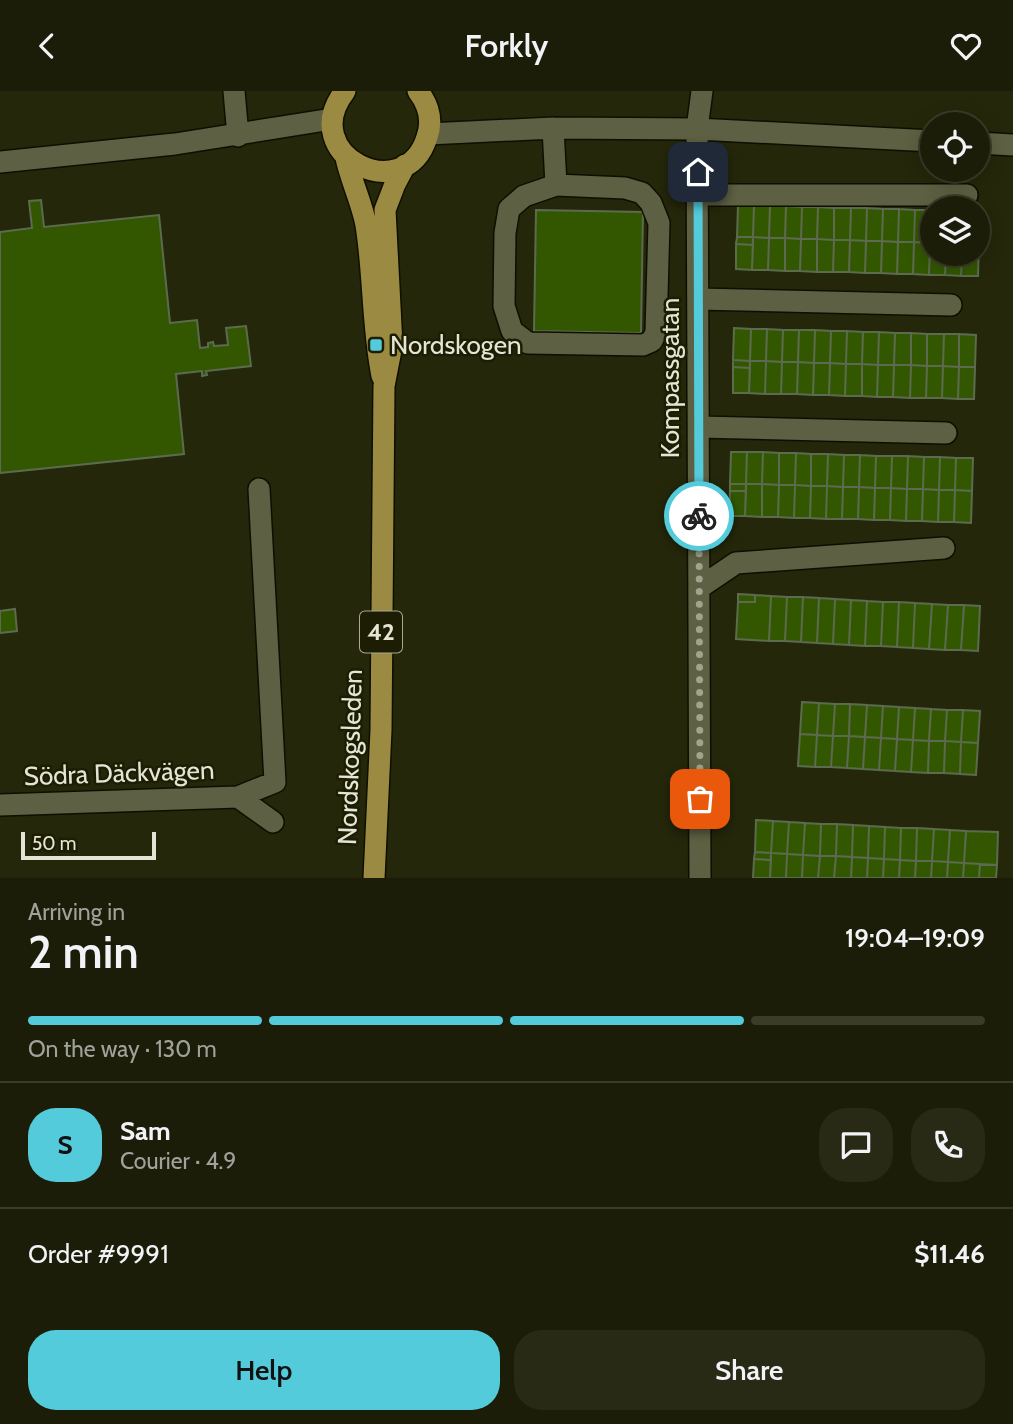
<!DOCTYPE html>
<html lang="en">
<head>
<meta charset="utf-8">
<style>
	:root { --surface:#1c1d08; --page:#292a16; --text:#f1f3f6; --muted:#a0a29c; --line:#3a3b29; --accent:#53cbdb }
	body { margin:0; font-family:Cabin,sans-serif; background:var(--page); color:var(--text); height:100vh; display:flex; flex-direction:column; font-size:26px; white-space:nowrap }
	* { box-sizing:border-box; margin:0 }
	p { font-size:23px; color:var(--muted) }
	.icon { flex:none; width:38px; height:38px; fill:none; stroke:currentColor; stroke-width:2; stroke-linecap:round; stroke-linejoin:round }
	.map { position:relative; height:787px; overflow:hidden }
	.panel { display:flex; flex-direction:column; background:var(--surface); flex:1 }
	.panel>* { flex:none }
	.tools { position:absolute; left:920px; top:21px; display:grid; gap:14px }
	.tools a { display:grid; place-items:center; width:70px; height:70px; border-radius:50%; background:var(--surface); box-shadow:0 4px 18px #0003,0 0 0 2px var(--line); font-size:35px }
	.scale { position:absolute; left:21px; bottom:18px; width:135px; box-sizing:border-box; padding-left:7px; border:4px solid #e4e6d5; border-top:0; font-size:19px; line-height:24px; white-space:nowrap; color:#e4e6d5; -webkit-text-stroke:5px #1c1d02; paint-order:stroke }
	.pin { position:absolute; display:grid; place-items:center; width:60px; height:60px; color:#fff; margin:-30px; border-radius:14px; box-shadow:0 4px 10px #0006 }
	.courier { position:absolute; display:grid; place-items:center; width:70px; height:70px; margin:-35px; border:5px solid #53cbdb; border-radius:50%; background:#fff; color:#222; box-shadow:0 2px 9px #0007 }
	.head em { font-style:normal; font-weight:600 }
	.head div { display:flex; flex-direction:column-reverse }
	.head { display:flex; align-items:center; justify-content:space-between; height:119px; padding:0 28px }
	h1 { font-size:46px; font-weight:600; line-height:52px }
	.bar { display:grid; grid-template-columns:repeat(4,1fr); gap:10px 7px; align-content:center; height:84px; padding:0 28px }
	.bar i { height:9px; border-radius:5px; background:var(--line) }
	.bar .current { background:var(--accent) }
	.bar p { grid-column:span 4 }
	.line { display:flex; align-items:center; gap:18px; padding:0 28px; border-top:2px solid var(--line) }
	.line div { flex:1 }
	.round { display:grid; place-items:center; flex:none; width:74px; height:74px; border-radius:28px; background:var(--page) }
	.button { display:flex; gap:14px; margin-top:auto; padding:14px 28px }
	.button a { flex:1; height:80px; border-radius:28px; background:var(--accent); color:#111; font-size:28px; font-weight:600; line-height:80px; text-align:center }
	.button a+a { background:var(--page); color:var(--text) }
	header { display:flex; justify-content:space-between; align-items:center; height:91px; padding:0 28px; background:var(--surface); font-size:32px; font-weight:600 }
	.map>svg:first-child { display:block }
	.building { fill:#335701; stroke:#5c6b50; stroke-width:2 }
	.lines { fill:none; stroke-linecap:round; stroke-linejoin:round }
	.minor-casing { stroke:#0f0f00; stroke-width:24 }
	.major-casing { stroke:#0f0f00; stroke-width:24 }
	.minor { stroke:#5d6042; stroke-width:21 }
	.major { stroke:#9b8b42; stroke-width:21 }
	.done { stroke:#a1a38e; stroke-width:7; stroke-dasharray:0 12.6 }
	.route { stroke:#53cbdb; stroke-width:9 }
	.poi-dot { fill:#53cbdb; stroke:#1c1d02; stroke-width:2.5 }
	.labels { text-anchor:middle; stroke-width:5; stroke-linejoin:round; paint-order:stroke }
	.shield { fill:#1c1d02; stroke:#a8aa96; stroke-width:2 }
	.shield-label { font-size:24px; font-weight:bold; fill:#e4e6d5 }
	.poi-label { font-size:26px; fill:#e4e6d5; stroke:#1c1d02; text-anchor:start }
	.street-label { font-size:26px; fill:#e4e6d5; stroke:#1c1d02 }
</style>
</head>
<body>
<header><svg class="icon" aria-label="back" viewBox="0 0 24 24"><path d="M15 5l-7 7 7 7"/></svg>Forkly<svg class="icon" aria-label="heart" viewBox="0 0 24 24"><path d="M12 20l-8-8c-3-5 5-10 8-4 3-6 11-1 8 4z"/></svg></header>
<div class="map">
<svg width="1013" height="787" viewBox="0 0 1013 787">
	<rect width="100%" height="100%" fill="#25270a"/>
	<path class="building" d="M41 109 44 136 159 124 170 232 197 229 200 257 208 256V252L213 251 214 255 228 254 226 237 246 235 251 275 206 280 207 284 202 285V280L176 283 184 363 0 382V141L32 137 29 110Z
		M738 114H754L753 146H737Z
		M754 114 770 115 769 147 753 146Z
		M770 115H786L785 147H769Z
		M786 115 802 116 801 148 785 147Z
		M802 116H818L817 148H801Z
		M818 116 834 117V149L817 148Z
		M834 117H851L850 149H834Z
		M851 117H867L866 150 850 149Z
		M867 117 883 118 882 150H866Z
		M883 118H899L898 151 882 150Z
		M899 118 915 119 914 151H898Z
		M536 119 643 121 641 242 534 240Z
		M915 119H931L930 152 914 151Z
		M737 146H753V154L736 153Z
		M753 146 769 147 768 179H752Z
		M769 147H785V180L768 179Z
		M785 147 801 148 800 180H785Z
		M801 148H817V181L800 180Z
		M817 148 834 149 833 181H817Z
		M834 149H850L849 181H833Z
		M850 149 866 150 865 182 849 181Z
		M866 150H882L881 182H865Z
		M882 150 898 151 897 183 881 182Z
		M898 151H914L913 183H897Z
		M914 151 930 152 929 184 913 183Z
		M930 152H933V163H946L945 184H929Z
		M736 153 753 154 752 179 736 178Z
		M979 153 978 185H961L962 163H978Z
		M946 163H962L961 185 945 184Z
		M734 237 751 238 750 270 733 269Z
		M751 238H767L766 270H750Z
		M767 238 783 239 782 271 766 270Z
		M783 239H799L798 271H782Z
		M799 239H815L814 272 798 271Z
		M815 239 831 240 830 272H814Z
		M831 240H847L846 273 830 272Z
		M847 240 863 241 862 273H846Z
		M863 241H879L878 274 862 273Z
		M879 241 895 242 894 274H878Z
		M895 242H911V274H894Z
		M911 242 927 243V275L911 274Z
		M927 243H944L943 275H927Z
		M944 243H959V276L943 275Z
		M959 243 976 244 975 276H959Z
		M733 269 750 270V277L733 276Z
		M750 270H766L765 303 749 302Z
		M766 270 782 271 781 303H765Z
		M782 271H798L797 303H781Z
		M798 271 814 272 813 304 797 303Z
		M814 272H830L829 304H813Z
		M830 272 846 273 845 305 829 304Z
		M846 273H862V305H845Z
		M862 273 878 274 877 306 862 305Z
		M878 274H894L893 306H877Z
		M894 274H911L910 307 893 306Z
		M911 274 927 275 926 307H910Z
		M927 275H943L942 307H926Z
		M943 275 959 276 958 308 942 307Z
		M733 276 750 277 749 302H733Z
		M959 276H975L974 308H958Z
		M731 361H747L746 393H730Z
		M747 361H763L762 393H746Z
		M763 361 779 362V394L762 393Z
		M779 362H796L795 394H779Z
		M796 362 811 363V395L795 394Z
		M811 363H828L827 395H811Z
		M828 363 844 364 843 396 827 395Z
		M844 364H860L859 396H843Z
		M860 364 876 365 875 397 859 396Z
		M876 365H892L891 397H875Z
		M892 365H908L907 398 891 397Z
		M908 365 924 366 923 398H907Z
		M924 366H940L939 399 923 398Z
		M940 366 956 367 955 399H939Z
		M956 367H973L972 400 955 399Z
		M730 393H746V400H730Z
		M746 393H762V426L745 425Z
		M762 393 779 394 778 426H762Z
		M779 394H795L794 427 778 426Z
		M795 394 811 395 810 427H794Z
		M811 395H827L826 428 810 427Z
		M827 395 843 396 842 428H826Z
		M843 396H859L858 428H842Z
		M859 396 875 397 874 429 858 428Z
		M875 397H891L890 429H874Z
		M891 397 907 398 906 430 890 429Z
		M907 398H923L922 430H906Z
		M923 398 939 399 938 431 922 430Z
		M939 399H955L954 431H938Z
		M955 399 972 400 971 432 954 431Z
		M730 400H746L745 425H729Z
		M738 503 755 504V511H738Z
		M755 504 771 505 769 550 736 548 738 511H755Z
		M771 505 787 506 785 550H769Z
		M787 506H803L801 551 785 550Z
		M803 506 819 507 817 552 801 551Z
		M819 507 835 508 833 553 817 552Z
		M835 508 851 509 849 554 833 553Z
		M851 509 867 510 865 555 849 554Z
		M867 510 883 511 881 555H865Z
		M883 511H899L897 556 881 555Z
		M899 511 915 512 913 557 897 556Z
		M915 512 932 513 929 558 913 557Z
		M932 513 948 514 945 559 929 558Z
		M948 514H964L961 559H945Z
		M964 514 980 515 978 560 961 559Z
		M15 518 17 540 0 542V520Z
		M802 611 819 612 817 644 800 643Z
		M819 612 835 613 833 645 817 644Z
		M835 613H850L849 645H833Z
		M850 613 867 614 865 646 849 645Z
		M867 614 883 615 881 647 865 646Z
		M883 615 899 616 897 648 881 647Z
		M899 616 915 617 913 649 897 648Z
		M915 617 931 618 929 650 913 649Z
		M931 618 947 619 945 650H929Z
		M947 619H963L961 651 945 650Z
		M963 619 980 620 978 652 961 651Z
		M800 643 817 644 815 676 798 675Z
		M817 644 833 645 831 676H815Z
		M833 645H849L847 677 831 676Z
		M849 645 865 646 863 678 847 677Z
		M865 646 881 647 879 679 863 678Z
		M881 647 897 648 895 680 879 679Z
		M897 648 913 649 911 681 895 680Z
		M913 649 929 650 928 682 911 681Z
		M929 650H945L944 682H928Z
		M945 650 961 651 960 683 944 682Z
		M961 651 978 652 976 684 960 683Z
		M756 729 773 730 771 762 755 761Z
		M773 730 789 731 787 763 771 762Z
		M789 731 805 732 803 764 787 763Z
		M805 732 821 733 820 765 803 764Z
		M821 733H837L836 765H820Z
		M837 733 853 734 852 766 836 765Z
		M853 734 869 735 868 767 852 766Z
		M869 735 885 736 884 768 868 767Z
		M885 736 901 737 900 769 884 768Z
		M901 737H917L916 770 900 769Z
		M917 737 934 738 932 770H916Z
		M934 738 950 739 948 771 932 770Z
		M950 739 966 740 964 772 948 771Z
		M966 740 998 741 997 774 964 772Z
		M755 761 771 762V769L754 768Z
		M771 762 787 763 786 787H770Z
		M787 763 803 764 802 787H786Z
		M803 764 820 765 818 787H802Z
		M820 765H836L834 787H818Z
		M836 765 852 766 851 787H834Z
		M852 766 868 767 867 787H851Z
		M868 767 884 768 883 787H867Z
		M754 768 771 769 770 787H753Z
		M884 768 900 769 899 787H883Z
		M900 769 916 770 915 787H899Z
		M916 770H932L931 787H915Z
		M932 770 948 771 947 787H931Z
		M948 771 964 772 963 787H947Z
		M964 772 980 773 979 787H963Z
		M980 773 997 774 996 787H979Z"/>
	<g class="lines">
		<g class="minor-casing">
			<path id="minor" d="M234 0 238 45
				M553 37 556 94 524 105 509 118 505 142 504 215 512 240 528 252 643 254 652 250 656 241 659 132 651 112 642 102 625 97 556 94
				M428 43 553 37 697 38 702 0
				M978 52 1013 54
				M0 71 175 53 332 28
				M698 104H967
				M698 208 951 214
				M699 336 946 342
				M699 497 736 472 944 457
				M238 706 275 691 259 398
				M0 714 238 706 273 731
				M700 787 697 38 933 50"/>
		</g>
		<g class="major-casing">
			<path id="major" d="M345 0C295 64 405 118 427 46 433 29 428 13 418 0
				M346 67C351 90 362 112 366 134 374 184 372 235 382 285
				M374 787 381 639 384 295 392 254 385 119 395 93 405 74"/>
		</g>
		<use href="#minor" class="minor"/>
		<use href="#major" class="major"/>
	</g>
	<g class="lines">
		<path class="done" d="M699 425 700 708"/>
		<path class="route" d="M698 81 699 425"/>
	</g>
	<rect class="poi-dot" x="369" y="247" width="14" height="14" rx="3.5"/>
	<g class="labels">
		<rect class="shield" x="360" y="520.5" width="42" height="41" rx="5"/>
		<g class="shield-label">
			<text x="381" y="549">42</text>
		</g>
		<g class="poi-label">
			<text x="390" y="263">Nordskogen</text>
		</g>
		<g class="street-label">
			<text transform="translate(670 287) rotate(-90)" y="9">Kompassgatan</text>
			<text transform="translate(350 666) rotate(-88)" y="9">Nordskogsleden</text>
			<text transform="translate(119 682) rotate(-2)" y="9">Södra Däckvägen</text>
		</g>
	</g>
</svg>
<div class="tools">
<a><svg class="icon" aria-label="locate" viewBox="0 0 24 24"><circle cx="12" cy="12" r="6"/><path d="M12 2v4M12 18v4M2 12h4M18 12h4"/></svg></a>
<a><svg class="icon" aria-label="layers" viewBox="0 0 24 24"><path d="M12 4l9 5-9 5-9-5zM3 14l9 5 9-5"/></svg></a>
</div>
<div class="scale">50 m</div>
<div class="pin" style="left:700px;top:708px;background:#ea580c"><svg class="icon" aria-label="bag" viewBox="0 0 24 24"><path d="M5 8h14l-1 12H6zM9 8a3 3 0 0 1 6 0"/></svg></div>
<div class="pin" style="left:698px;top:81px;background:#1f2937"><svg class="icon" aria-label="home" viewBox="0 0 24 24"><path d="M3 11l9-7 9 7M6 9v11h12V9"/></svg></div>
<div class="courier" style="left:699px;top:425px"><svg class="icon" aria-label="bike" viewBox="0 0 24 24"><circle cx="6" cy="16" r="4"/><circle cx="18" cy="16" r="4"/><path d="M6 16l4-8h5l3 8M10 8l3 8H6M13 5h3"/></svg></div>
</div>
<section class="panel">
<div class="head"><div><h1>2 min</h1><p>Arriving in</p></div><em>19:04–19:09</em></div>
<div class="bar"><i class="current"></i><i class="current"></i><i class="current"></i><i></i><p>On the way · 130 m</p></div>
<div class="line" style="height:126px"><b class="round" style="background:var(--accent);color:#111">S</b><div><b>Sam</b><p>Courier · 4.9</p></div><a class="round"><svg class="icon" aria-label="chat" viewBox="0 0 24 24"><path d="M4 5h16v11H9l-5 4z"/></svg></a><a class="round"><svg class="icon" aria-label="phone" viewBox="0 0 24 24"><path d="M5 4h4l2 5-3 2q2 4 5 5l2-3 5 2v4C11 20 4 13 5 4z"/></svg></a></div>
<div class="line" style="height:91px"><div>Order #9991</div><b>$11.46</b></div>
<div class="button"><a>Help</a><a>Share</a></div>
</section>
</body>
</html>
